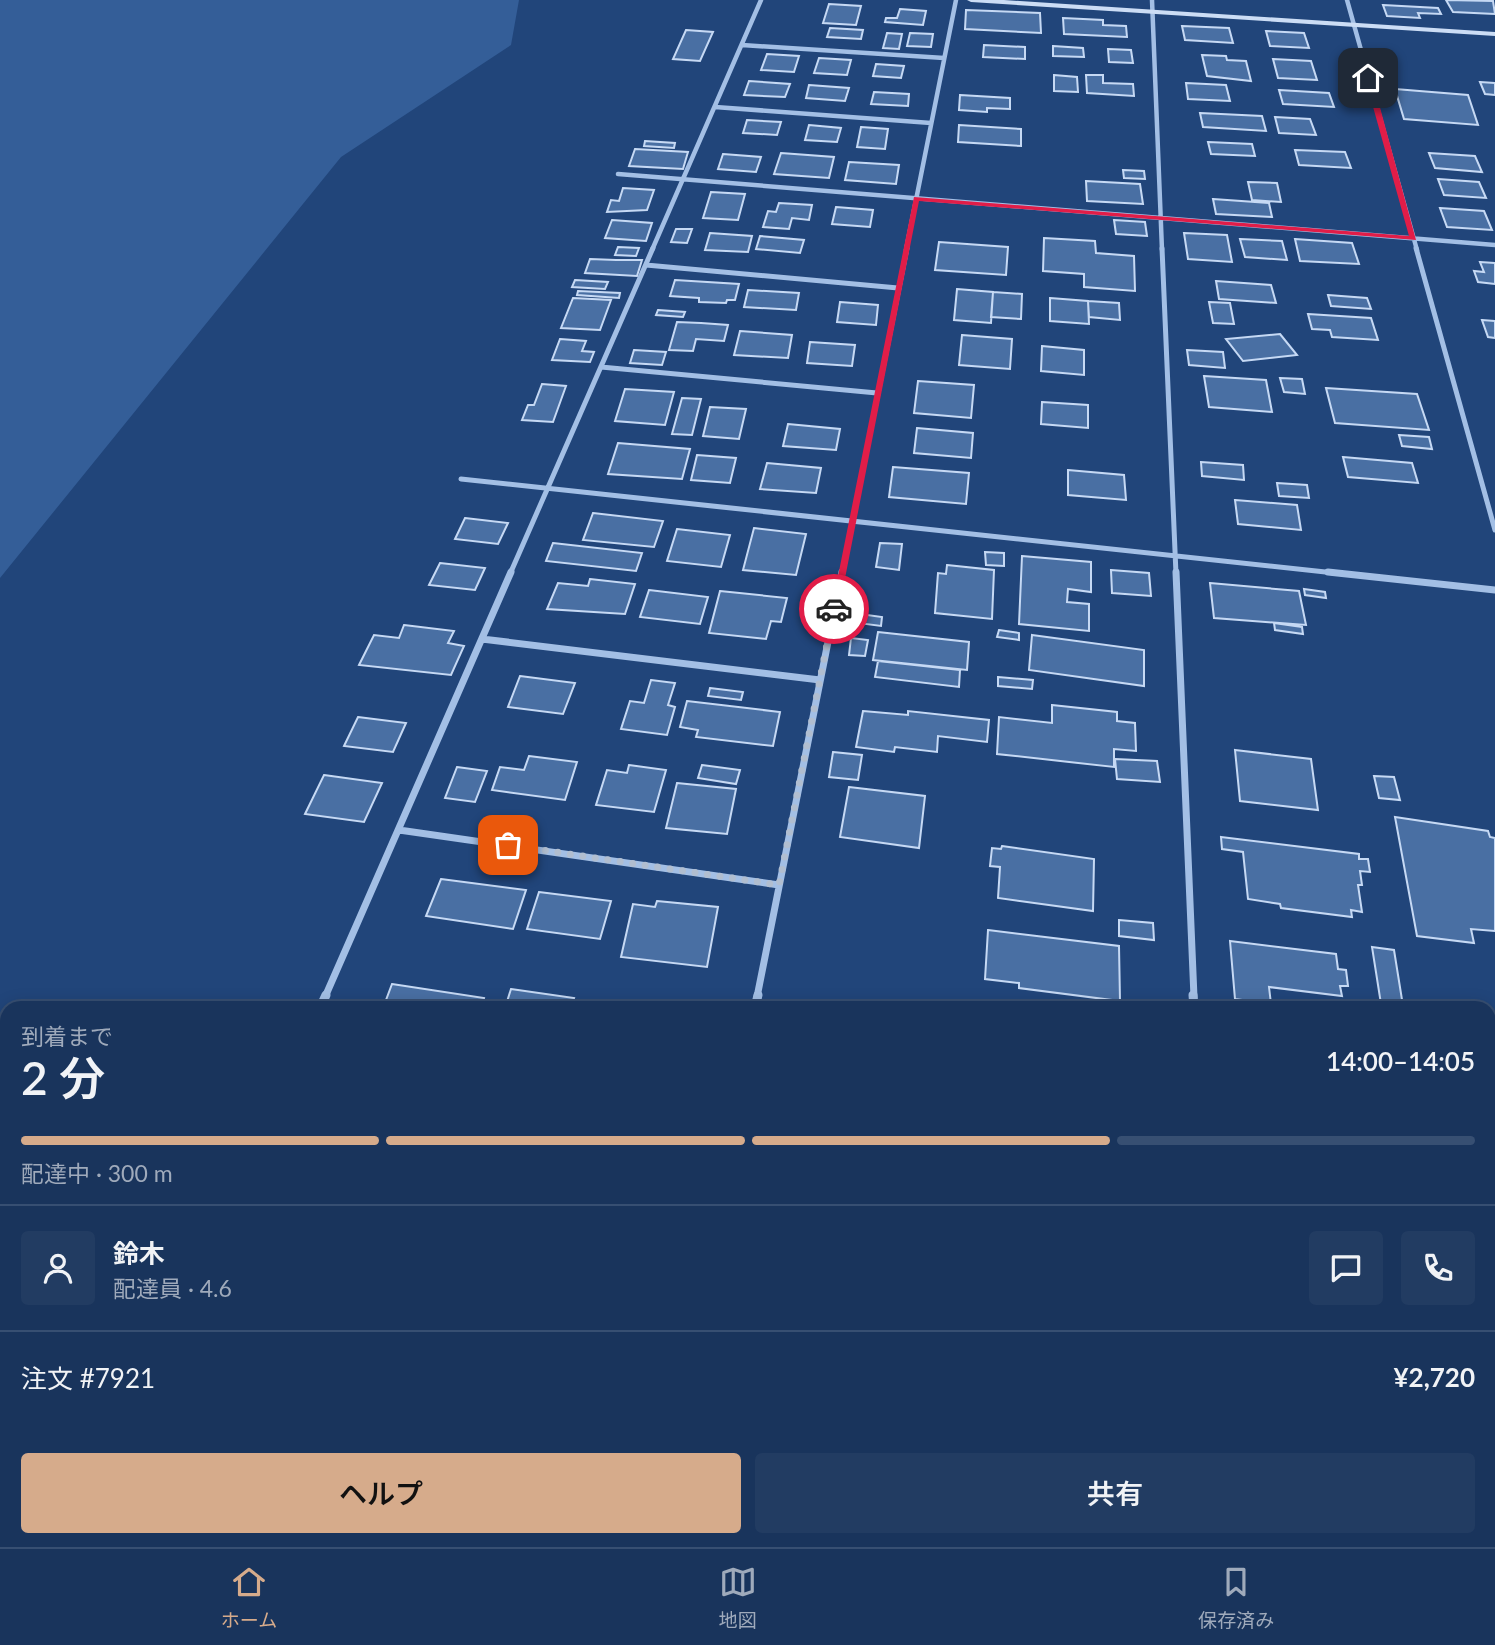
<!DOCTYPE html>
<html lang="ja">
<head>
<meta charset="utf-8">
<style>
	:root { --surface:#19345c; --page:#223c62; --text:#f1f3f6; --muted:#9faabb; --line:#374f72; --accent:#d6ab8b }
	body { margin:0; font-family:Lato,"Noto Sans JP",sans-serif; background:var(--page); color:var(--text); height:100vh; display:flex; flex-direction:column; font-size:26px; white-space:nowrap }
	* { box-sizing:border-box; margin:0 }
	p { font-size:23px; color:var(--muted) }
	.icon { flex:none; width:38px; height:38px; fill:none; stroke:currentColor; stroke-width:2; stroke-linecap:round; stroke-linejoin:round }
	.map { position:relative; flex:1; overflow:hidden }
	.details { position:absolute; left:0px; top:1001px; width:1496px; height:546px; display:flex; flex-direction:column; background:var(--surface); border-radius:21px 21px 0 0; box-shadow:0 4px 18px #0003,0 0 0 2px var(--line) }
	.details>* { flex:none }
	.pin { position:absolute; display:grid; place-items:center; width:60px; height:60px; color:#fff; margin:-30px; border-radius:14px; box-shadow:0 4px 10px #0006 }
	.courier { position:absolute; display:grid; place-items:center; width:70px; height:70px; margin:-35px; border:5px solid #e11d48; border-radius:50%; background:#fff; color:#222; box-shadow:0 2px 9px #0007 }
	.overview em { font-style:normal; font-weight:600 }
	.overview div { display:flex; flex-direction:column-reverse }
	.overview { display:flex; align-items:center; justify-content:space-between; height:119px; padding:0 21px }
	h1 { font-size:46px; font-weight:600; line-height:52px }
	.bar { display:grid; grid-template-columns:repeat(4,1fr); gap:10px 7px; align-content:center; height:84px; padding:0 21px }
	.bar i { height:9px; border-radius:5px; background:var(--line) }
	.bar .current { background:var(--accent) }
	.bar p { grid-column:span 4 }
	.line { display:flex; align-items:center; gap:18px; padding:0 21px; border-top:2px solid var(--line) }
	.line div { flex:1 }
	.round { display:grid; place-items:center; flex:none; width:74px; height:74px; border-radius:7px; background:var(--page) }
	.action { display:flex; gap:14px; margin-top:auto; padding:14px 21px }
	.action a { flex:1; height:80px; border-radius:7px; background:var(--accent); color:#111; font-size:28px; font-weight:600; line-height:80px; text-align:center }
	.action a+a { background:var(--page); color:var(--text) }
	.tabs { display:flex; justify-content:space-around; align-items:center; height:98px; border-top:2px solid var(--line); background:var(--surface); font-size:19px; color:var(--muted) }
	.tabs a { display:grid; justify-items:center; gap:4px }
	.tabs .current { color:var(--accent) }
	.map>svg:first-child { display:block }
	.green { fill:#345e98 }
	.building { fill:#496fa3; stroke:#c6d9f4; stroke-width:2 }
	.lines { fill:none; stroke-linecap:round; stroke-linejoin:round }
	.street-far3 { stroke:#a3bfe5; stroke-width:4.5 }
	.street-far2 { stroke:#a3bfe5; stroke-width:5 }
	.street-far1 { stroke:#a3bfe5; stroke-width:7 }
	.street { stroke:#a3bfe5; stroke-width:9 }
	.secondary { fill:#ccddf5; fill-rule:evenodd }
	.route { fill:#e11d48 }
	.done { stroke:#b1bed0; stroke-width:7; stroke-dasharray:0 12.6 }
</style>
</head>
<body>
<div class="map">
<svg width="1495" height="1547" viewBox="0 0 1495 1547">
	<rect width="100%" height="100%" fill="#21457a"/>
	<path class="green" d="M0 0H519L511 45 341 157 0 578Z"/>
	<path class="building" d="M1446 0 1493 1 1495 14 1453 12Z
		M829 4 861 6 856 25 823 23Z
		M1383 5 1438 8 1441 14 1418 13 1420 18 1387 16Z
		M900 9 926 11 923 25 885 22 886 18H897Z
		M966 10 1040 13 1041 33 965 29Z
		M1063 18 1103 20V25L1126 26 1127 37 1064 34Z
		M1182 26 1229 28 1233 43 1185 40Z
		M830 28 863 30 861 39 827 37Z
		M686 30 713 32 700 61 673 59Z
		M1266 31 1304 33 1309 48 1270 46Z
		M887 33 902 34 899 49 883 48Z
		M910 33 933 34 931 47 907 46Z
		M984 45 1025 47V59L983 57Z
		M1053 46 1083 48 1084 57 1053 56Z
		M1108 49 1131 50 1133 63 1109 62Z
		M767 54 799 56 794 72 761 70Z
		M1202 55 1226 56 1227 60 1246 61 1251 81 1207 76Z
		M819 58 851 60 847 75 814 73Z
		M1273 59 1311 61 1317 80 1278 78Z
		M876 64 904 66 901 78 873 76Z
		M1054 75 1077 77 1078 92 1054 91Z
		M1086 75H1103V83L1133 84 1134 96 1087 93Z
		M749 81 790 84 785 97 744 95Z
		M1480 82 1495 83V95L1485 94Z
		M1186 83 1226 85 1230 101 1188 99Z
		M809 85 849 88 845 101 806 98Z
		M1395 89 1468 95 1478 125 1404 119Z
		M1279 90 1329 93 1334 107 1283 104Z
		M874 92 909 94 908 106 871 104Z
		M960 95 1010 98V109L987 108V112L959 110Z
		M1200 113 1262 116 1266 131 1203 127Z
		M1275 117 1310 119 1316 135 1279 133Z
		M747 120 781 122 777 135 743 133Z
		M809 125 841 128 837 142 805 140Z
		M959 125 1021 129V146L958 142Z
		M861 127 888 129 885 149 857 147Z
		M645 141 675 143 674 148 644 146Z
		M1208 142 1252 144 1255 156 1211 154Z
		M635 149 688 152 683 169 629 166Z
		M1295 150 1345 152 1351 168 1299 165Z
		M781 153 834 157 829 178 774 174Z
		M1429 153 1475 156 1482 172 1435 168Z
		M723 154 761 157 756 172 718 169Z
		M849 162 899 165 896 184 845 180Z
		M1123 170 1144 171 1145 179 1124 178Z
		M1438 179 1479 182 1486 198 1444 195Z
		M1086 181 1140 184 1143 204 1087 201Z
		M1248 182 1277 183 1281 202 1252 200Z
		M623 188 654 190 647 210 607 212 611 200 619 201Z
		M711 192 745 194 738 220 703 218Z
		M1213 199 1269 203 1272 217 1216 214Z
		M779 203 812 205 809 220 792 218 789 229 763 227 768 211 776 212Z
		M836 207 873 210 870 227 832 224Z
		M1440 208 1484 211 1492 230 1447 227Z
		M612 220 652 223 646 241 605 238Z
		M1114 220 1145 222 1147 236 1116 234Z
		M676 229H692L687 243 671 242Z
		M710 233 752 236 748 252 705 250Z
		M1184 233 1227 235 1232 262 1188 259Z
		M760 236 804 240 800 253 756 249Z
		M1044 238 1095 241 1096 253 1134 256 1135 291 1084 287V274L1043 271Z
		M1240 239 1282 241 1287 260 1245 257Z
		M1295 239 1352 243 1359 264 1300 261Z
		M939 242 1008 247 1006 275 935 270Z
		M618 247 639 248 636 256 615 255Z
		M590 259 616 260H642L637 276 585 273Z
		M1480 262 1495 263V284L1478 282 1474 271 1484 272Z
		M575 280 608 282 605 289 572 287Z
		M675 280 739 284 735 300H727L726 303 699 302V298L670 296Z
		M1216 281 1271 285 1276 303 1219 299Z
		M957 289 993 292 991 323 954 320Z
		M748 290 799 293 796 310 744 307Z
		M578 291 620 293 619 298 577 295Z
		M993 292 1022 294 1021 319 991 317Z
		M1328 295 1367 298 1371 309 1331 306Z
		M573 298 611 300 600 330 561 328Z
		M1050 298 1088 301 1089 324 1050 321Z
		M1088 301 1119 303 1120 320 1089 317Z
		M840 302 878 305 876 325 837 322Z
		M1209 302 1230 303 1234 324 1213 323Z
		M658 310 685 312 683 317 656 315Z
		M1308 314 1371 318 1378 340 1332 337 1330 330 1312 329Z
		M1482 320 1495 321V338L1488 337Z
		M677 322 701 323 728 325 724 341 696 339 693 351 669 350Z
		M740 331 792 335 788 358 734 355Z
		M1280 334 1297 355 1243 361 1226 339Z
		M962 335 1012 339 1010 369 959 365Z
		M560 339 586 341 582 351 594 352 590 362 552 360Z
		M810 342 855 345 852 366 807 363Z
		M1042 346 1084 350V375L1041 371Z
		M634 350 666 352 662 365 630 363Z
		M1187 350 1223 352 1225 368 1189 365Z
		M1204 376 1266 380 1272 412 1209 407Z
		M1280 378 1302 379 1305 394 1284 392Z
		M918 381 974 385 971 418 914 413Z
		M542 384 566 386 553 422 522 420 528 405H534Z
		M1326 388 1417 394 1429 430 1335 423Z
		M625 389 674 392 665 425 615 421Z
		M682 398 701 399 692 435 672 434Z
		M1042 402 1088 405V428L1041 424Z
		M710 407 746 409 739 439 703 436Z
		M788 424 840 429 836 450 783 446Z
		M917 428 973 433 971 458 914 453Z
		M1399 435 1429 437 1432 449 1402 446Z
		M618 443 690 449 682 479 608 474Z
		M697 455 736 458 730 483 691 480Z
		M1343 457 1412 463 1418 483 1348 477Z
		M1201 462 1243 465 1244 480 1202 476Z
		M767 463 821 468 816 493 760 489Z
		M893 467 969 473 966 504 889 497Z
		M1068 470 1124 475 1126 500 1068 495Z
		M1277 483 1307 485 1309 498 1279 496Z
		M1235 500 1297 505 1301 530 1238 524Z
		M593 513 663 521 654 547 583 540Z
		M465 518 508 523 498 544 455 539Z
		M754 528 806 534 796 575 743 570Z
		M677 529 730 535 721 567 667 561Z
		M553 543 642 553 636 571 546 561Z
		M880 543 902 544 899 570 876 567Z
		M985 552 1004 553V566L986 565Z
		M1022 556 1091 562V592L1068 589 1067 602 1089 604V631L1019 624Z
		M440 563 485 568 475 590 429 585Z
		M947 565 994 570 992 619 935 613 938 573 946 574Z
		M1111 570 1149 573 1151 596 1112 593Z
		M590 579 635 584 625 614 547 609 558 583 588 586Z
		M1210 583 1299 591 1306 625 1214 618Z
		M1304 589 1325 592 1326 598 1305 595Z
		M649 590 708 597 700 624 640 617Z
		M720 591 787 598 781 622 771 621 766 639 709 633Z
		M860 614 882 617 881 626 858 623Z
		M1274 623 1302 627 1303 634 1275 630Z
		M404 625 454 631 448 643 464 646 451 675 359 665 374 635 399 638Z
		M999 630 1019 633V640L997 637Z
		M878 632 969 642 967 670 873 660Z
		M1032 635 1144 650V686L1029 670Z
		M851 638 868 640 865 656 849 655Z
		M878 661 960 670 959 687 875 677Z
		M520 676 575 683 563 714 508 707Z
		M998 677 1033 680 1032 689 998 686Z
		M651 680 675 683 668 705 675 707 667 735 621 729 630 701 644 703Z
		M710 688 743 692 741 700 708 696Z
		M687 701 780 712 773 746 696 737 698 730 680 727Z
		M1052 705 1117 712V721L1135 723 1136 751 1114 749V767L997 754 999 717 1052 723Z
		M863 711 908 715V711L989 720 987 742 938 736 937 752 895 747 894 752 856 747Z
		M358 717 406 723 393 752 344 746Z
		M1235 750 1311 759 1318 810 1240 801Z
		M833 752 862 755 858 780 829 777Z
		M529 756 577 762 565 800 492 790 500 767 524 770Z
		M1115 759 1157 761 1160 782 1117 779Z
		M629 765 666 770 654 812 596 805 607 770 627 773Z
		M702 765 740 770 736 784 698 778Z
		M457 767 487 771 475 802 445 798Z
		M324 775 382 783 364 822 305 814Z
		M1374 776 1394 777 1400 800 1379 798Z
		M677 783 736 789 727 834 666 828Z
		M849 787 925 796 919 848 840 837Z
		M1395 817 1488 831 1490 837 1495 838V931L1471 929 1474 943 1417 936Z
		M1221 837 1359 854V859H1368L1370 872 1360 871 1362 885H1358L1362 912 1351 910 1352 917 1281 908 1280 904 1248 899 1243 852 1222 849Z
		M1002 846 1094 859 1093 911 998 898 1000 867 990 866 992 848 1001 849Z
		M441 879 526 890 513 929 426 916Z
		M539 892 611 901 600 939 527 929Z
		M657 901 718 907 707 967 621 957 633 904 655 907Z
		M1119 920 1153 923 1154 940 1119 936Z
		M988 930 1119 946 1120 1001 1019 988V983L985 979Z
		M1230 941 1336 954 1338 969 1346 970 1348 986H1340L1342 996 1269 987 1271 1004 1235 999Z
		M1372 947 1394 950 1403 1006 1381 1004Z
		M392 984 484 998 481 1008H383Z
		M511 989 574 998 570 1008H505Z
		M1489 1105 1495 1106V1158L1489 1157Z
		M0 1112 7 1113V1170L0 1169Z
		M0 1220 7 1221V1275L0 1274Z
		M1489 1328 1495 1329V1389L1489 1356Z
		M3 1363 7 1364V1491L3 1500 0 1499V1369Z
		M209 1540H274L271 1547H206Z
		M314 1540H402L407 1541 405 1547H312Z
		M971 1540H1121V1547H970Z
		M1284 1540H1486V1547H1284Z"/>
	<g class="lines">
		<path class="street-far3" d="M1152 0 1162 250
			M1347 0 1417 250
			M742 45 944 58
			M715 107 931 123
			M618 174 1495 245
			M652 250 761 0
			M906 250 956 0"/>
		<path class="street-far2" d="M1162 248 1176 574
			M1416 248 1495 530
			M646 265 898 288
			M601 367 877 393
			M461 479 1344 574
			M510 574 653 248
			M842 574 907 248"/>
		<path class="street-far1" d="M1176 572 1194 997
			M1328 572 1495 590
			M482 639 820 680
			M399 830 779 885
			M325 997 511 572
			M757 997 842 572"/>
		<path class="street" d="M1193 995 1194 1008
			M320 1008 326 995
			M755 1008 758 995
			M0 1049 7 1046
			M1489 1272H1495
			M1216 1540 1217 1547
			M84 1547 87 1540
			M647 1547 648 1540"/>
		<path class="secondary" d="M967 0H1004L1495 32V36L971 2Z"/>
	</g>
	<path class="route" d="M1368 76 1372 78 1416 240 919 201 839 609 831 611 914 197 1409 236 1365 78Z"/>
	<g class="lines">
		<path class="done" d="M508 845 779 885 834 609"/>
	</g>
</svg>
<div class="pin" style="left:508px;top:845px;background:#ea580c"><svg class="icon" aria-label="bag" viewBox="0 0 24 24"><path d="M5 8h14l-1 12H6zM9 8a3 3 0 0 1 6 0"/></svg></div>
<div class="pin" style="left:1368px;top:78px;background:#1f2937"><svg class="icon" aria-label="home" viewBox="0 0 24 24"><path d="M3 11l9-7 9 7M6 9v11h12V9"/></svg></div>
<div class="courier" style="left:834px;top:609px"><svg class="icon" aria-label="car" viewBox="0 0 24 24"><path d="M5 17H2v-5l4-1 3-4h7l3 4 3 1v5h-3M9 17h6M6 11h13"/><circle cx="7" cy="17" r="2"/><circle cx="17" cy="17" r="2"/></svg></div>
<section class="details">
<div class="overview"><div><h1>2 分</h1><p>到着まで</p></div><em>14:00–14:05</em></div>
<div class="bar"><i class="current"></i><i class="current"></i><i class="current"></i><i></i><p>配達中 · 300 m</p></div>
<div class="line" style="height:126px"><a class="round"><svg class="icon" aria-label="person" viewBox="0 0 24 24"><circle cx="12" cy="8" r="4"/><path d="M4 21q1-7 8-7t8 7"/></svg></a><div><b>鈴木</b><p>配達員 · 4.6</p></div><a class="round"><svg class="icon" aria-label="chat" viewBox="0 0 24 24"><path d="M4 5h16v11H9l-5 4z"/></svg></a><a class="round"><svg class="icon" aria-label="phone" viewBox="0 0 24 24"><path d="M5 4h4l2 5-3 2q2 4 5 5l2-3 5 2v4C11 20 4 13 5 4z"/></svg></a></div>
<div class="line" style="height:91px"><div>注文 #7921</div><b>¥2,720</b></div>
<div class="action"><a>ヘルプ</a><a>共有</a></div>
</section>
</div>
<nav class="tabs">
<a class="current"><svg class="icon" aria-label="home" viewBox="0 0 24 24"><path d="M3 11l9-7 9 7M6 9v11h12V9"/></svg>ホーム</a>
<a><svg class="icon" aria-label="map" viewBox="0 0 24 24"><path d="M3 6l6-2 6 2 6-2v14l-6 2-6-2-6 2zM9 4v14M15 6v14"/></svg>地図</a>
<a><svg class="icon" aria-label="saved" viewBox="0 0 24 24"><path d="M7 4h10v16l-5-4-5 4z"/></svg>保存済み</a>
</nav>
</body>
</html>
